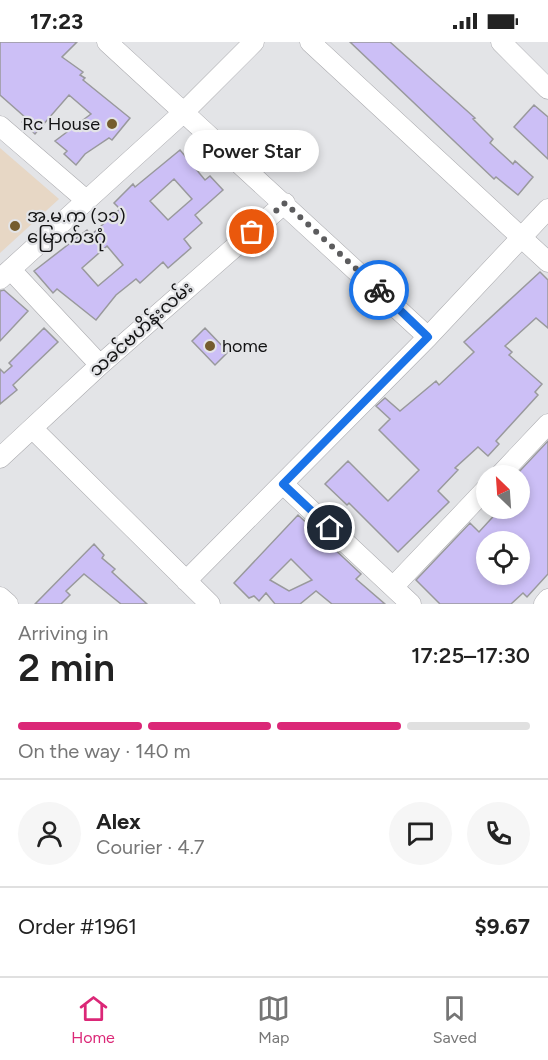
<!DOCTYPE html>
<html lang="en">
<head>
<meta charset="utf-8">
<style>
	:root { --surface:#fff; --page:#f6f6f6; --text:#222; --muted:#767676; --line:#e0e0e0; --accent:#db2777 }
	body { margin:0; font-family:Figtree,"Noto Sans Myanmar",sans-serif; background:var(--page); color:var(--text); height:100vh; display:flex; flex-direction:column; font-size:22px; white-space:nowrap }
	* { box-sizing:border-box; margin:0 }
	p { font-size:20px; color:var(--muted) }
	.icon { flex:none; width:33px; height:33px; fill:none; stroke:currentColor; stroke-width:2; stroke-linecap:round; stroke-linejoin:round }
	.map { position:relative; height:562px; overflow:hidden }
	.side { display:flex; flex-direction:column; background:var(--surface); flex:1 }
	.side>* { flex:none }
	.needle { width:39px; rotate:335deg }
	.fabs { position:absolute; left:476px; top:423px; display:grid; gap:12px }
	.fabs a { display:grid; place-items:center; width:54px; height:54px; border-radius:50%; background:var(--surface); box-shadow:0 3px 9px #0003; font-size:30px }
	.pin { position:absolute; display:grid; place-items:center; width:51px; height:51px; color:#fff; margin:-26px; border:3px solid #fff; border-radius:50%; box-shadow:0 2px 6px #0007 }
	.courier { position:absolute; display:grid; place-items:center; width:60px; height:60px; margin:-30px; border:4px solid #1a73e8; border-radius:50%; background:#fff; color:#222; box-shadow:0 2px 8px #0007 }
	.bubble { position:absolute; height:42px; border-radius:21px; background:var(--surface); box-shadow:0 3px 9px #0003; font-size:20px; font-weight:600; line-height:42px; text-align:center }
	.overview em { font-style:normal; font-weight:600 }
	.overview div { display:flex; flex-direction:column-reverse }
	.overview { display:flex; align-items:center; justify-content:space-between; height:102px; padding:0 18px }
	h1 { font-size:39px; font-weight:600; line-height:45px }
	.bar { display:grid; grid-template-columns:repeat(4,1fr); gap:9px 6px; align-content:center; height:72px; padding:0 18px }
	.bar i { height:8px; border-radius:4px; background:var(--line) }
	.bar .on { background:var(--accent) }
	.bar p { grid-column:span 4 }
	.line { display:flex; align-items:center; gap:15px; padding:0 18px; border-top:2px solid var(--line) }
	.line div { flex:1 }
	.round { display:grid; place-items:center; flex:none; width:63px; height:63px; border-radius:32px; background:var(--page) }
	.status { display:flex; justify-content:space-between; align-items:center; height:42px; padding:0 30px; background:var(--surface); direction:ltr }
	.status svg { height:16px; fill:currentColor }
	.dock { display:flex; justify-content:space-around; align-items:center; height:84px; border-top:2px solid var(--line); background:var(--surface); font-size:16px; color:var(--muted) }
	.dock a { display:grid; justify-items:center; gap:3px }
	.dock .on { color:var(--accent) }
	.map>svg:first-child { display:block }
	.education { fill:#e7d7c5 }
	.building { fill:#ccbff6; stroke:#99999c; stroke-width:1.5; fill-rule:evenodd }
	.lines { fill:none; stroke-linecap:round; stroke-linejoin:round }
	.minor-casing { stroke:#ababaf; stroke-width:21 }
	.minor { stroke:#fff; stroke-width:20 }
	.done { stroke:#5c5c5e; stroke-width:6; stroke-dasharray:0 10.8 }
	.route { stroke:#1a73e8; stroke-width:8 }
	.poi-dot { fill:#755d2e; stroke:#e3e4e7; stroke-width:2 }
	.labels { text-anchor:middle; stroke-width:4.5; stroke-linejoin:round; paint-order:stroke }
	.poi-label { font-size:18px; fill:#131314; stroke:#e3e4e7; text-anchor:start }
	.street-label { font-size:18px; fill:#131314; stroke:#e3e4e7 }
</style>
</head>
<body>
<div class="status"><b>17:23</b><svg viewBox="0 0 49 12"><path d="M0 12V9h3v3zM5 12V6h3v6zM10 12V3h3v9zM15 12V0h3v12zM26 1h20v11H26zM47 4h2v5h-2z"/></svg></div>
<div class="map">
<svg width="548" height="562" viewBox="0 0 548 562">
	<rect width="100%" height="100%" fill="#e3e4e7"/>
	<path class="education" d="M0 106 59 157 0 211Z"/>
	<path class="building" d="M0 0H77L62 15 83 30 80 33 85 36 83 38 130 76 112 98 109 96 85 112 76 123 64 112 67 109 55 99 91 72 69 53 35 92 22 80 26 76 0 53Z
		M350 0H390L475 76 473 77 493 97 490 101 513 122 515 119 533 135 518 153 496 135 494 137Z
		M534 63 548 75V117L514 85Z
		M180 108 205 138 210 134 223 148 195 173 202 181 184 197 191 206 168 226 163 220 140 241 136 237 116 253 96 278 57 247 53 251 34 229 87 188 91 193 120 167 114 161 133 142 135 145ZM174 137 192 157 168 178 150 159ZM107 204 123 223 98 244 82 226Z
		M540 230 548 238V286L536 276 505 304 512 310 509 313 542 342 535 350 538 353 496 399 499 402 488 414 478 405 455 426 458 428 438 449 449 460 398 510 349 461 347 463 325 442 348 419 388 459 419 428 379 388 390 377 376 364 385 356 400 369 436 339 439 343 474 310 464 300Z
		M4 248 28 269 0 299V249Z
		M44 286 58 300 13 343 17 348 0 362V327L4 331 12 324 9 321Z
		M205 286 228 310 215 323 192 299Z
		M548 399V532L527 555 523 551 511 562H440L416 538 470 481 479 490 501 466H519L517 432ZM486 500H519V532L486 533Z
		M298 473 361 532 356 537 385 562H332L316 549 300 562H275L266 551 259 559 254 554 249 556 234 541ZM291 517 312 538 289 549 270 538Z
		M94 502 104 513 102 516 115 527 112 530 147 562H121L84 532 66 549 70 553 61 562H35Z"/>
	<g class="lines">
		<g class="minor-casing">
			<path id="minor" d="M107 0 428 295
				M310 0 548 220
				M501 0 548 47
				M0 84 86 158
				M11 228 100 323
				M0 237 185 69 254 0
				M33 387 210 562
				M0 416 100 323 285 161
				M499 434 548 382
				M283 442 411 562
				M186 539 428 295 548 167
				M393 545 486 447
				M0 555 8 562
				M544 562 548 557"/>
		</g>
		<use href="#minor" class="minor"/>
	</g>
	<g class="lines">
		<path class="done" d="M252 190 285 161 379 248"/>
		<path class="route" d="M330 486 283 442 428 295 379 248"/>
	</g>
	<g class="poi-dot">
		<circle cx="112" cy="82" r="6"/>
		<circle cx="15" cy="184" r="6"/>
		<circle cx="210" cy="304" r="6"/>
	</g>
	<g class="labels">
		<g class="poi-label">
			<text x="100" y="88" text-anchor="end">Rc House</text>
			<text x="27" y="180">အ.မ.က (၁၁)<tspan x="27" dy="21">မြောက်ဒဂုံ</tspan></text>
			<text x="222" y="310">home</text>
		</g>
		<g class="street-label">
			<text transform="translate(141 287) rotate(-42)" y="6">သခင်ဗဟိန်းလမ်း</text>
		</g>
	</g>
</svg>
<div class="fabs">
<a><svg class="needle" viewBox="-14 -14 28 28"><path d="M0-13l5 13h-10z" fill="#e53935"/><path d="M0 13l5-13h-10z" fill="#767676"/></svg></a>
<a><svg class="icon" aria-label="locate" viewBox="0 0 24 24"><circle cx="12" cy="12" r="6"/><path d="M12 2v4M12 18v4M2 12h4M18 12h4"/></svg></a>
</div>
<div class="pin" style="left:252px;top:190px;background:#ea580c"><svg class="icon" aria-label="bag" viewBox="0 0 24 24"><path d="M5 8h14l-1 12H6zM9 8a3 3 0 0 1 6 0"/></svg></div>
<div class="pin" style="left:330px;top:486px;background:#1f2937"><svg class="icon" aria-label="home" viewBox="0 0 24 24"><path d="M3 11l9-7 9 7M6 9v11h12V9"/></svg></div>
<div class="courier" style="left:379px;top:248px"><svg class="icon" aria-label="bike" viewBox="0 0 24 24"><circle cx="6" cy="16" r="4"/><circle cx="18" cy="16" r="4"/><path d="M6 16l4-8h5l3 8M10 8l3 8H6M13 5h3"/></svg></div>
<div class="bubble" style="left:184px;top:88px;width:135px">Power Star</div>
</div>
<section class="side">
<div class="overview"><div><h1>2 min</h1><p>Arriving in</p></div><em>17:25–17:30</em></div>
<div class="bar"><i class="on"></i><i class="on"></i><i class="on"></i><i></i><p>On the way · 140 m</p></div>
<div class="line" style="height:108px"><a class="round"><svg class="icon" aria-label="person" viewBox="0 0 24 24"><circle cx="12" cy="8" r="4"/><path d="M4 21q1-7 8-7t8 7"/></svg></a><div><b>Alex</b><p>Courier · 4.7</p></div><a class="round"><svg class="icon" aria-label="chat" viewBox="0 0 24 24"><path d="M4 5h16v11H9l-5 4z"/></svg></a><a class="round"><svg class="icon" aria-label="phone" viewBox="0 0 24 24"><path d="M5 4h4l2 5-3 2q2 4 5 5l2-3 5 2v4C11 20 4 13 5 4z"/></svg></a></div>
<div class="line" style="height:78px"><div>Order #1961</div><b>$9.67</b></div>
</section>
<nav class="dock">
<a class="on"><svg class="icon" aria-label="home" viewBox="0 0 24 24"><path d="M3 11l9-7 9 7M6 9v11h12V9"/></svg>Home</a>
<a><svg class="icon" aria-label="map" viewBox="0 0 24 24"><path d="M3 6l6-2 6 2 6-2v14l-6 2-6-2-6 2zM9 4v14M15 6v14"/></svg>Map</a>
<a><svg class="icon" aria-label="saved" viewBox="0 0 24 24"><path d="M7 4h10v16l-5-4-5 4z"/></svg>Saved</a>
</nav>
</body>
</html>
